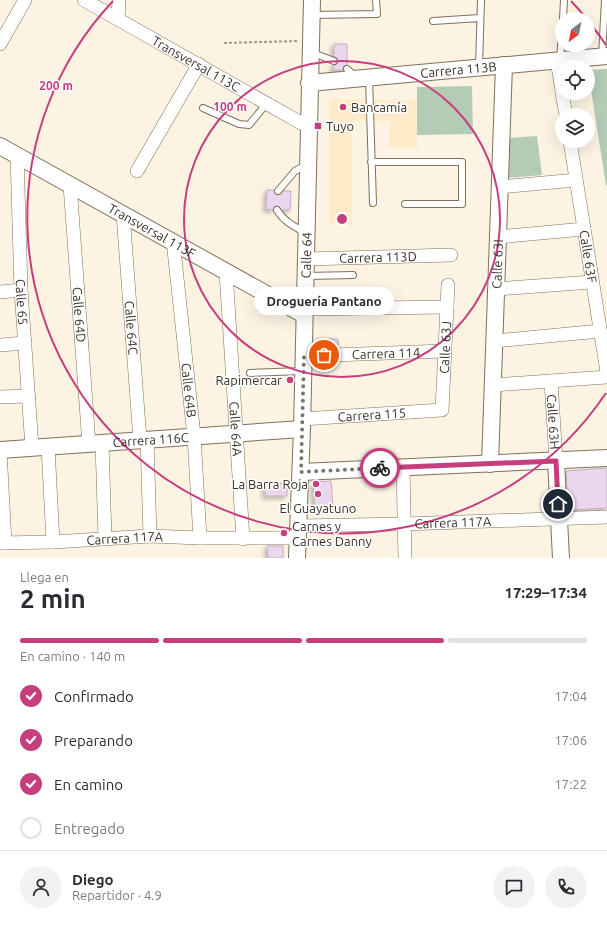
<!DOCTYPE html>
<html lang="es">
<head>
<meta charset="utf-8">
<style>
	:root { --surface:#fff; --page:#f2f2f3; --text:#2b2b33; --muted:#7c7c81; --line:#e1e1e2; --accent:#c63e7d }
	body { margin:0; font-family:Ubuntu,sans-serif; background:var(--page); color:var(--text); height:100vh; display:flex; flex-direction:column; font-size:15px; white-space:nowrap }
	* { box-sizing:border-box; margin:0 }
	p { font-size:13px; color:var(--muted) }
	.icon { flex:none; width:22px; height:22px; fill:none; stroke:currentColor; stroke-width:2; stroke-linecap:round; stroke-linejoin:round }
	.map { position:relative; height:558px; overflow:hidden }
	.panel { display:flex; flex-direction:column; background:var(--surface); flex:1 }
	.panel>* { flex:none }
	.needle { width:26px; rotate:212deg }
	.fabs { position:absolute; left:555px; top:12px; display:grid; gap:8px }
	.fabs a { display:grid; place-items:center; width:40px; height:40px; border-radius:50%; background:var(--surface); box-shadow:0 4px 16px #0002; font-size:20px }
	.pin { position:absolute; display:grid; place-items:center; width:34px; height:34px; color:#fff; margin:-17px; border:2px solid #fff; border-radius:50%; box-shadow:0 1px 4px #0007 }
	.courier { position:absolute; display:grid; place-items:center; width:40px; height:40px; margin:-20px; border:3px solid #c63e7d; border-radius:50%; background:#fff; color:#222; box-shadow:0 1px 5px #0007 }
	.bubble { position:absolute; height:28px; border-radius:14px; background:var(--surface); box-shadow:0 4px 16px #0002; font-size:13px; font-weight:600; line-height:28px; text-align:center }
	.head em { font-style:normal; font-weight:600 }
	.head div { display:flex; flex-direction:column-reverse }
	.head { display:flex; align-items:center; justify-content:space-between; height:68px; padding:0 20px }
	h1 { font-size:26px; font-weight:600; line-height:30px }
	.bar { display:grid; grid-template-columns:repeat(4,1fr); gap:6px 4px; align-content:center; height:48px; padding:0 20px }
	.bar i { height:5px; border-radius:3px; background:var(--line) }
	.bar .on { background:var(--accent) }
	.bar p { grid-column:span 4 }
	.line { display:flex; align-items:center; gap:10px; padding:0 20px; border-top:1px solid var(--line) }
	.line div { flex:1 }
	.round { display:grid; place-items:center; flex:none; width:42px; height:42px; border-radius:21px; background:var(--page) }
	ol { padding:0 20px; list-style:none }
	li { display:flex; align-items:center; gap:12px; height:44px }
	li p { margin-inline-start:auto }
	li .icon { padding:4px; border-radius:50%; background:var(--accent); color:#fff; stroke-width:4 }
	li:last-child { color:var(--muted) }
	li i { width:22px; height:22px; border:2px solid var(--line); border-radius:50% }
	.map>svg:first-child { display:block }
	.built { fill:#ffeac9 }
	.green { fill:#b4cbb6 }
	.building { fill:#ecd6ed; stroke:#c3aec4; filter:url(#shadow) }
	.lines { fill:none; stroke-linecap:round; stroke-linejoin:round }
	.service-casing { stroke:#7f7059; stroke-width:8 }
	.minor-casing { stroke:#7f7059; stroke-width:14 }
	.tertiary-casing { stroke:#7f7059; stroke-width:18 }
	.path { stroke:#a0988a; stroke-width:2; stroke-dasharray:3 2; stroke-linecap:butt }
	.service { stroke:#fff; stroke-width:6 }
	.minor { stroke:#fff; stroke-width:13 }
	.tertiary { stroke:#fff; stroke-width:16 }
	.done { stroke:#7c7468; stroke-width:4; stroke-dasharray:0 7.2 }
	.route { stroke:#c63e7d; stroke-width:5 }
	.ring { fill:none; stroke:#c63e7d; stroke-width:2 }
	.poi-dot { fill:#c63e7d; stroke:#fff; stroke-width:1.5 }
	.labels { text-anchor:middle; stroke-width:3; stroke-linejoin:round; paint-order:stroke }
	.street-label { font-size:13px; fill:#363026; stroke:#fff }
	.poi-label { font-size:13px; fill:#363026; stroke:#fff; text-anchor:start }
	.centre { fill:#c63e7d; stroke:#fff; stroke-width:2 }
	.ring-label { font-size:12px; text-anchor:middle; font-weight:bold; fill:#c63e7d; stroke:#fff; stroke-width:3; stroke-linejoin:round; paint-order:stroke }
</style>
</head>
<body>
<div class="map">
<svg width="607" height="558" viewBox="0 0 607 558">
	<defs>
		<filter id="shadow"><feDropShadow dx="-2.5" dy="2.5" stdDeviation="2" flood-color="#0004"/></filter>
	</defs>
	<rect width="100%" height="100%" fill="#fdf3e3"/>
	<path class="built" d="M329 99 417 100V148H389V121H352V225H329Z"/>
	<path class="green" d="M607 69V185L606 186 588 70Z
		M472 86 473 134 417 135V87Z
		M537 136 542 175 507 178V138Z"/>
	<path class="building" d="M334 44H347V65L343 66V70H333V65L337 64 338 61 337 58 334 56Z
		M267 190H274L275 194 278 195 281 194 284 191H291L290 210H282L277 206H274L273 210 266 209Z
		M320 339H338V347H320Z
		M607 468V508L568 510 566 471Z
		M331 481 333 508 315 509 313 482Z
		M287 483V496H265V484Z
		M267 546H283V558H268Z"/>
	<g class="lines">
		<g class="service-casing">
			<path id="service" d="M312 15 377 14 376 0
				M563 19 564 0
				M433 21 480 18
				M313 53 334 61
				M602 56 605 0
				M560 60 562 32
				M479 66 481 0
				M347 69 355 76
				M369 79 373 203
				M203 108 239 124 249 125 267 103
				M371 162H462V204H405
				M278 191 295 171 306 165
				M277 210C283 221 294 227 305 232
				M307 276 353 275
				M250 373 302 371"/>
		</g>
		<g class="minor-casing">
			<g id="minor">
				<path id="s1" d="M84 0 301 123 308 126"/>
				<path d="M118 19 119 0"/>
				<path d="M0 44 25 0"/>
				<path d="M557 60 562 91"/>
				<path d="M562 93 566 115"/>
				<path id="s2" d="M570 141 607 372"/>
				<path id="s3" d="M17 155 21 290 32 448"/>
				<path d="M137 171 199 64"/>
				<path id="s4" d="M70 185 89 444"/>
				<path d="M499 187 576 180"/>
				<path id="s5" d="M123 214 140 440"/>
				<path d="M498 237 584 229"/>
				<path id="s6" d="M174 243V250L194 436 200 538"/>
				<path id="s7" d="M306 259 451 255"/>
				<path id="s8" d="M226 272 243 539"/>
				<path d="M496 289 592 282"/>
				<path d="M0 292 21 290"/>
				<path d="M304 309 447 307"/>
				<path d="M494 341 600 331"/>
				<path d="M0 345 25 343"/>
				<path id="s9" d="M304 356 445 351"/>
				<path id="s10" d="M551 381 556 461"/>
				<path d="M493 385 607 377"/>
				<path d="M0 397 29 396"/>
				<path id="s11" d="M302 419 442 410 448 285"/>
				<path d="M147 440 150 536"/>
				<path d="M102 443 105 538"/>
				<path d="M48 447 53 542"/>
				<path d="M0 450 5 543"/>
				<path d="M403 467 405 558"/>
				<path id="s12" d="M299 526 404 524 607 517"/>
				<path id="s13" d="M0 543 53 542 150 536 200 538H298"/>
			</g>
		</g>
		<g class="tertiary-casing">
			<g id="tertiary">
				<path id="s14" d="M309 83 607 56"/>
				<path id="s15" d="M0 146 304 315"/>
				<path id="s16" d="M0 450 302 429"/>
				<path d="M556 461 561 558"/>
				<path id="s17" d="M490 464 504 65"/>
				<path d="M301 472 607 458"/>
				<path id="s18" d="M297 558 302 429 312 0"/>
			</g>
		</g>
		<path class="path" d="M224 43 298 41"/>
		<use href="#service" class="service"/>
		<use href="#minor" class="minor"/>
		<use href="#tertiary" class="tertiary"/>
	</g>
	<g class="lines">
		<path class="done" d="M324 355 304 356 301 472 380 468"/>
		<path class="route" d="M380 468 556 461 558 504"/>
	</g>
	<g class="ring">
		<circle cx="342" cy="219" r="158"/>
		<path d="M606 393A316 316 0 1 1 113 1M571 1A316 316 0 0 1 586 18M589 22A316 316 0 0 1 606 45"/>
	</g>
	<g class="poi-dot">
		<circle cx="343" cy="107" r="4"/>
		<rect x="314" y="122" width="8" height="8" rx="2"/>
		<circle cx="290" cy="380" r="4"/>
		<circle cx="316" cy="484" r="4"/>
		<circle cx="318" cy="494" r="4"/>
		<circle cx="284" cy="533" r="4"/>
	</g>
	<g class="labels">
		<g class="street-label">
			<text dy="5" stroke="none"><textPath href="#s1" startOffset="129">Transversal 113C</textPath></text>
			<text dy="5" stroke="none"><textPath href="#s14" startOffset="150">Carrera 113B</textPath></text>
			<text dy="5" stroke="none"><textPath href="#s15" startOffset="174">Transversal 113F</textPath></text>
			<text dy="5" stroke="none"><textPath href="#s18" startOffset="303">Calle 64</textPath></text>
			<text dy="5" stroke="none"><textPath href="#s7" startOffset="72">Carrera 113D</textPath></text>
			<text dy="5" stroke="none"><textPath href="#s2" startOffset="117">Calle 63F</textPath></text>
			<text dy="5" stroke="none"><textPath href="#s17" startOffset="200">Calle 63I</textPath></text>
			<text dy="5" stroke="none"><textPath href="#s3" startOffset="147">Calle 65</textPath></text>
			<text dy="5" stroke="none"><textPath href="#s4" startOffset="130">Calle 64D</textPath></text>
			<text dy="5" stroke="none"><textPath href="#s5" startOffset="114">Calle 64C</textPath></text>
			<text dy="5" stroke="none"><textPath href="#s11" startOffset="203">Calle 63J</textPath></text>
			<text dy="5" stroke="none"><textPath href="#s9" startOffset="82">Carrera 114</textPath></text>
			<text dy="5" stroke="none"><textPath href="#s6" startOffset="148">Calle 64B</textPath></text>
			<text dy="5" stroke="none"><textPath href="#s11" startOffset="70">Carrera 115</textPath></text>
			<text dy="5" stroke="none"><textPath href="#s10" startOffset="41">Calle 63H</textPath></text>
			<text dy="5" stroke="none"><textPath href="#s8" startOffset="157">Calle 64A</textPath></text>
			<text dy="5" stroke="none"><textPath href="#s16" startOffset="151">Carrera 116C</textPath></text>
			<text dy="5" stroke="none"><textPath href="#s12" startOffset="154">Carrera 117A</textPath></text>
			<text dy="5" stroke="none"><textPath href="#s13" startOffset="125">Carrera 117A</textPath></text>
		</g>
		<g class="poi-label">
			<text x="351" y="112">Bancamía</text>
			<text x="326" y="131">Tuyo</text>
			<text x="282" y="385" text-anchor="end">Rapimercar</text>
			<text x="308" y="489" text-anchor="end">La Barra Roja</text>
			<text x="318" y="513" text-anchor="middle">El Guayatuno</text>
			<text x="292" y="531">Carnes y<tspan x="292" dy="15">Carnes Danny</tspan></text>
		</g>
	</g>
	<circle cx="342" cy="219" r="6" class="centre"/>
	<g class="ring-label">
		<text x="56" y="90">200 m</text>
		<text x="230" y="111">100 m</text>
	</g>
</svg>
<div class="fabs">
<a><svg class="needle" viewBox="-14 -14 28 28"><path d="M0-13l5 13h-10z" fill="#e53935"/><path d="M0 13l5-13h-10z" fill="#7c7c81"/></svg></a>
<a><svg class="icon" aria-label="locate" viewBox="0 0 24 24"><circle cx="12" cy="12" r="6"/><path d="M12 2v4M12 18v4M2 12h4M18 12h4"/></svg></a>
<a><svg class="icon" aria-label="layers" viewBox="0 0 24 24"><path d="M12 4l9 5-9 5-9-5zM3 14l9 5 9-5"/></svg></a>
</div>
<div class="pin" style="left:324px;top:355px;background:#ea580c"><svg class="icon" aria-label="bag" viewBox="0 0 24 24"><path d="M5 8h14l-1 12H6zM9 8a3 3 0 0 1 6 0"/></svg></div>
<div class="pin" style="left:558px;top:504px;background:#1f2937"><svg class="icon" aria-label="home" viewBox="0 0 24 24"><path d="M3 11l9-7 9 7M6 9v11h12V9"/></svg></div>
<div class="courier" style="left:380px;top:468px"><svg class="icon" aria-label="bike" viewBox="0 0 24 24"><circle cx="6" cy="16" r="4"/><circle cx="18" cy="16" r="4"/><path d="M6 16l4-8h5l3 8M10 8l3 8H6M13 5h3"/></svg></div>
<div class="bubble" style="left:254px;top:287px;width:140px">Droguería Pantano</div>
</div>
<section class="panel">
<div class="head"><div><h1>2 min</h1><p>Llega en</p></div><em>17:29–17:34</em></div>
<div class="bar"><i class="on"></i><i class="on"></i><i class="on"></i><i></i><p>En camino · 140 m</p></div>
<ol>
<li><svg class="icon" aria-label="check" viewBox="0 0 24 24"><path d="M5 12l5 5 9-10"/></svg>Confirmado<p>17:04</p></li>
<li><svg class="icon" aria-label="check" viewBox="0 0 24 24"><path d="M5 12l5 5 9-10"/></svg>Preparando<p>17:06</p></li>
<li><svg class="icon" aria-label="check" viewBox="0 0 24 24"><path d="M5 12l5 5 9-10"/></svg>En camino<p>17:22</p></li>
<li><i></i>Entregado</li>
</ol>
<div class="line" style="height:72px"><a class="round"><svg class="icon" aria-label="person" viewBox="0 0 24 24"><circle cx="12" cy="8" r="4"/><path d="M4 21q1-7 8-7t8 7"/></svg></a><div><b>Diego</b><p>Repartidor · 4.9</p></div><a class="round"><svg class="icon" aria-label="chat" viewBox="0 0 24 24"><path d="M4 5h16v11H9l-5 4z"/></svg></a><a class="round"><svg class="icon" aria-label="phone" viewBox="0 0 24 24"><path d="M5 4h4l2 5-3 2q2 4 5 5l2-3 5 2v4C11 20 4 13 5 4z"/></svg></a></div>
</section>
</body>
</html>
